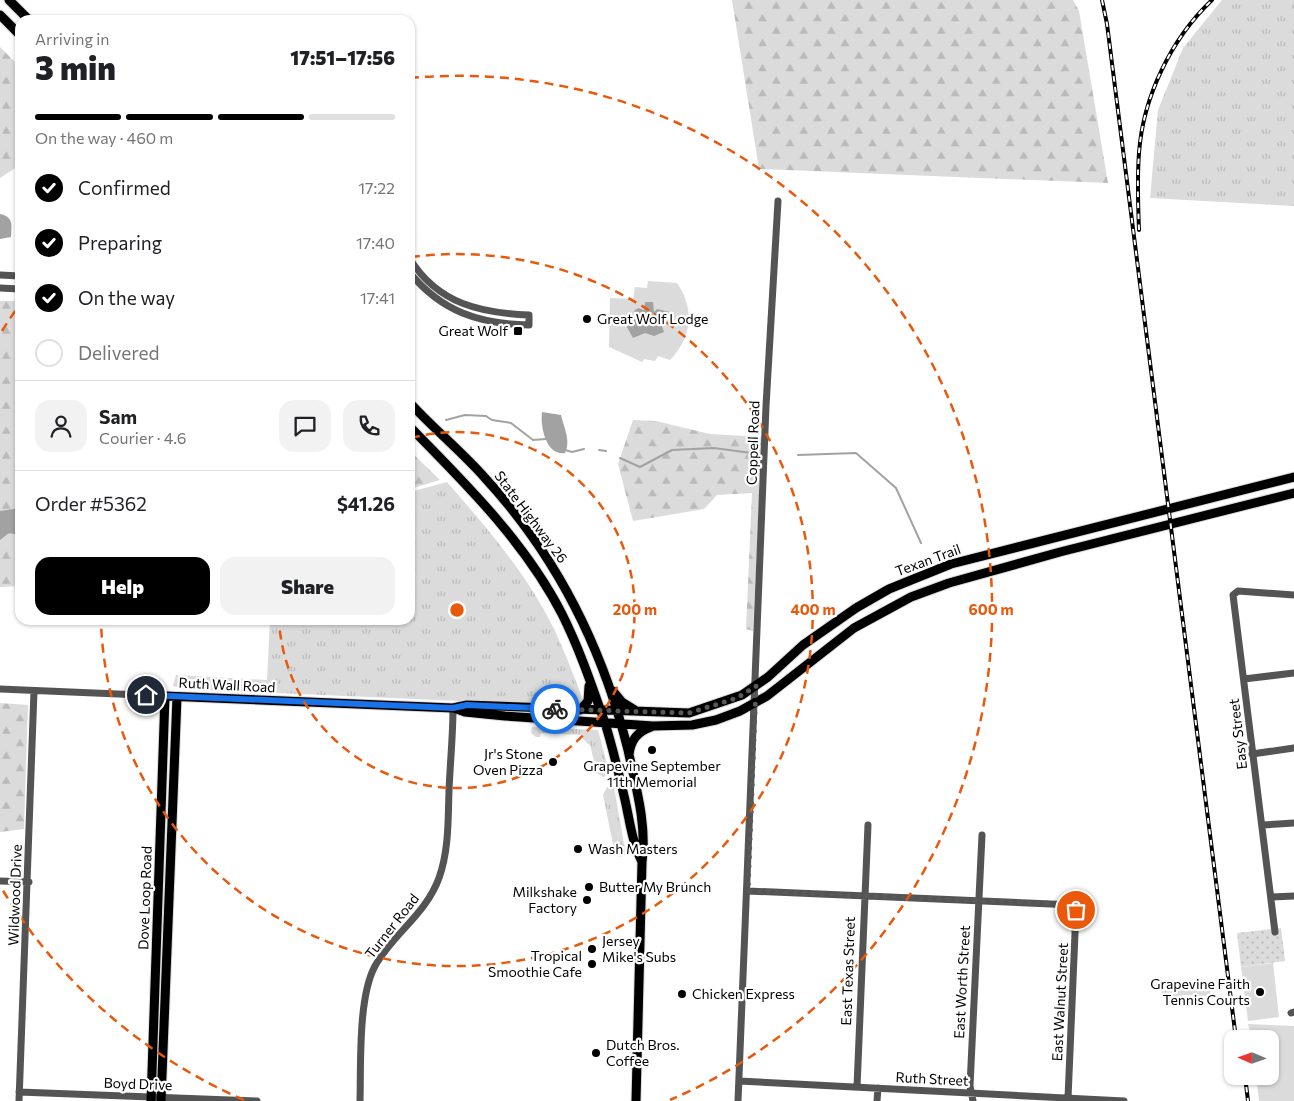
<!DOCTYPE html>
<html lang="en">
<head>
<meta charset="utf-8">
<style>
	:root { --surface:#fff; --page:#f2f2f2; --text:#202124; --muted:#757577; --line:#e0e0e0; --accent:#000 }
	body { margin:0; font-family:Commissioner,sans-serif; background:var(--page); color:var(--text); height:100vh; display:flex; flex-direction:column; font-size:19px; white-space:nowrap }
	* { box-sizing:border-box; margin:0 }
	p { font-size:16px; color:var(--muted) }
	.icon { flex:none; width:28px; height:28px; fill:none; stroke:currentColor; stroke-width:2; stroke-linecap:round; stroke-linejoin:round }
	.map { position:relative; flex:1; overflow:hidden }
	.panel { position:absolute; left:15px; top:15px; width:400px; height:610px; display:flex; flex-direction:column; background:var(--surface); border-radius:15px; box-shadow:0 1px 4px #0004 }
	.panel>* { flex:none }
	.needle { width:32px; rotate:272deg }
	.tools { position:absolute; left:1224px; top:1030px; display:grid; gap:10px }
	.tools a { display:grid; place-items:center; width:55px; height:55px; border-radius:10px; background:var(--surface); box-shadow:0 1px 4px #0004; font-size:25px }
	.pin { position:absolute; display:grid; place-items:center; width:42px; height:42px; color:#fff; margin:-21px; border:2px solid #fff; border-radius:50%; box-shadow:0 1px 5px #0007 }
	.courier { position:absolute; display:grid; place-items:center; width:50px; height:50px; margin:-25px; border:4px solid #1a73e8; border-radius:50%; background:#fff; color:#222; box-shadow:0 1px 6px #0007 }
	.head em { font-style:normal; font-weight:800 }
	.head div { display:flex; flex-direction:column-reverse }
	.head { display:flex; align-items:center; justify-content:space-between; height:85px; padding:0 20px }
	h1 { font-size:32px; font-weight:800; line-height:38px }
	.bar { display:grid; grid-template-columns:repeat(4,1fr); gap:8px 5px; align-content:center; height:60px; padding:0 20px }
	.bar i { height:6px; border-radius:4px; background:var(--line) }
	.bar .on { background:var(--accent) }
	.bar p { grid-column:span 4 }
	.line { display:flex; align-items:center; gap:12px; padding:0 20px; border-top:1px solid var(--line) }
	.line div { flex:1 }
	.round { display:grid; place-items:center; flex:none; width:52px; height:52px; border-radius:15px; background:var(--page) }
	ol { padding:0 20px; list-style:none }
	li { display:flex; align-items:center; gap:15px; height:55px }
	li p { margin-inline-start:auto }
	li .icon { padding:5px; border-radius:50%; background:var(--accent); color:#fff; stroke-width:4 }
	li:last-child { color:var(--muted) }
	li i { width:28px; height:28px; border:2px solid var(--line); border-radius:50% }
	.action { display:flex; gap:10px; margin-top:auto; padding:10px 20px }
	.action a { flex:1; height:58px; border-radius:15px; background:var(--accent); color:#fff; font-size:20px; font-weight:800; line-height:58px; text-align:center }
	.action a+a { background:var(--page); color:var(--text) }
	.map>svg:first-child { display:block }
	.grass { fill:url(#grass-tufts) }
	.forest { fill:url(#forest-firs) }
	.park { fill:url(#park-dots) }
	.garden { fill:#dbdbdb }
	.water { fill:#a2a2a2 }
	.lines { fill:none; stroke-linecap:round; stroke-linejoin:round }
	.stream { stroke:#a2a2a2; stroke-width:2 }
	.major-casing { stroke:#dbdbdb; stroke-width:11 }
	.minor { stroke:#545454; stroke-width:7 }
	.major { stroke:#000; stroke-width:9 }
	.rail-casing { stroke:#000; stroke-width:4 }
	.rail { stroke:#fff; stroke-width:2; stroke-dasharray:5.5; stroke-linecap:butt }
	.done { stroke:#595959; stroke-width:5; stroke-dasharray:0 9 }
	.route { stroke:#1a73e8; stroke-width:6 }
	.ring { fill:none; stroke:#e8590c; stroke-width:2.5; stroke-dasharray:9 6 }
	.poi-dot { fill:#000; stroke:#fff; stroke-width:2 }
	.labels { text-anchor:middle; stroke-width:4.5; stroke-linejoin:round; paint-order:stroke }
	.poi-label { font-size:14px; fill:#000; stroke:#fff; text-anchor:start }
	.street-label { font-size:14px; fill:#000; stroke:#fff }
	.centre { fill:#e8590c; stroke:#fff; stroke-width:2.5 }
	.ring-label { font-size:15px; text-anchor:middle; font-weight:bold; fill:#e8590c; stroke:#fff; stroke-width:4.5; stroke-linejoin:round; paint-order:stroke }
</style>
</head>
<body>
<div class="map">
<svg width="1294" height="1101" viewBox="0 0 1294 1101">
	<defs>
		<pattern id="grass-tufts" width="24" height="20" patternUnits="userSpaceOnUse" patternTransform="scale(1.25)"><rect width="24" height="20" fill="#dbdbdb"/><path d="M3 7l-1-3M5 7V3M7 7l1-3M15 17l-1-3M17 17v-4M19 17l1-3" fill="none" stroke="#bababa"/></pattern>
		<pattern id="forest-firs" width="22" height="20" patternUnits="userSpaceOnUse" patternTransform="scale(1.25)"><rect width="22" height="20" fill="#dbdbdb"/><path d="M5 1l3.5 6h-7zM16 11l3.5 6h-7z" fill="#bababa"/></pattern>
		<pattern id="park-dots" width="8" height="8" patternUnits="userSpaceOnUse" patternTransform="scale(1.25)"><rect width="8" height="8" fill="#dbdbdb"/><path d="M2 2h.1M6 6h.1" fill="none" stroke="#bababa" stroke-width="1.8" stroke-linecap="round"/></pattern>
	</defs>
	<rect width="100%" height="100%" fill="#fff"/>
	<path class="grass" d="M1222 0H1294V206L1150 198 1158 110 1183 48Z
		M447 482C487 528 527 574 554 629 565 652 574 676 583 700L574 706 182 689 173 686 176 675 267 680 270 620H410V492Z
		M532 727 598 730 610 775 603 777 597 773 590 745 583 739V735L541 733 540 737H536L531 733Z
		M607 787H614L626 855 620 857 615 854 603 795Z"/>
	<path class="forest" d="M732 0H1073L1079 11 1108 183 759 169Z
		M0 47 20 67V165L0 178Z
		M0 301H20V586L0 587Z
		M633 420 656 421 710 434 762 437 753 631 746 629 752 493 717 495 704 509 633 521 618 464Z
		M410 451 440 480 410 489Z
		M0 703 28 705 24 829 0 832Z"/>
	<path class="park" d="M1281 928 1285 961 1241 967 1237 933Z"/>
	<path class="garden" d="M648 281 677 283C695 309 692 337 670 360L658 356 655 361 644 359 642 362 609 347 610 298 633 299 635 287 647 288Z
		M1273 963 1279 1017 1248 1021 1241 967Z
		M1162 981 1211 983 1210 996 1182 995 1181 999 1161 998Z
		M1248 1024 1294 1026V1101H1259L1256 1076H1270V1039H1252Z"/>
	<path class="water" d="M0 214C15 217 11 227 11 237L0 239Z
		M645 302H653L654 312 657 309 670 312 667 320 656 316 654 317 660 321 664 332 654 336 645 333 633 338 623 320 632 314 647 326V319L637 316 634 311 638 308 644 310Z
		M542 412 561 415C564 428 571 440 565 453 546 456 540 426 542 412Z
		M20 508V535L9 533 0 540V511Z"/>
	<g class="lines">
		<path class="stream" d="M446 420 465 415 486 416 492 420 511 423 533 440 546 439
			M565 450 572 452 584 449
			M599 450 606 451
			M798 455 856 453 896 488 921 543
			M620 458 640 467 672 450 714 448 759 454"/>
		<g class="major-casing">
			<path id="major" d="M9 0 29 20
				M0 15 20 35
				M410 403C434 429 462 452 485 478 556 555 603 649 628 750 636 787 647 825 642 862L636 1101
				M410 427C466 484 525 542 562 614 580 650 592 686 605 723 613 748 619 775 625 800 630 822 632 842 642 862
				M613 691 622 702 635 710
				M454 708 465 712 505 716 653 726 692 725 716 720 740 711 767 696 854 628 911 597 949 583 1060 552 1294 493
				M580 710 588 701 589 686
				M629 754C631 740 637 732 651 727
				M151 1101 165 696 453 708 467 705 689 713 742 695 768 677 803 645 856 608 889 589 951 564 1294 477
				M161 1101 177 697"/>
		</g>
		<path class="minor" d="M410 259C438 304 481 313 529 315V325C480 324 442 312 410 273
			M0 275 20 276
			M0 288 20 289
			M1244 679 1294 673
			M0 689 165 696
			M1252 754 1294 748
			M1263 825 1294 823
			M0 881 29 882
			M748 891 1074 905 1076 910 1068 1098
			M1272 897 1294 896
			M1275 932 1233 595 1238 591 1294 595
			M1291 1013 1294 1012
			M739 1081 1124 1101
			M857 1087 868 825
			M19 1092 257 1101
			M19 1101 34 691
			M360 1101C361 1065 358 997 375 966 393 934 426 914 439 878 449 850 448 820 449 791 450 764 453 736 453 708
			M738 1101 766 406 778 201
			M877 1101 878 1088
			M973 1101 970 1086 982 835"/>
		<use href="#major" class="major"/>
		<g class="rail-casing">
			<path id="rail" d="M1102 0 1107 24 1236 1039
				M1139 230C1138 205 1137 179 1139 153 1143 97 1171 39 1212 0
				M1245 1076 1248 1101"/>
		</g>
		<use href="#rail" class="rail"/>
	</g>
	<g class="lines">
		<path class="done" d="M555 709 689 713 737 698 756 686 748 891 1070 904 1074 905 1076 910"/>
		<path class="route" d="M146 695 453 708 467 705 555 709"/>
	</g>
	<g class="ring">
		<path d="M411 438A178 178 0 1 1 279 621"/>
		<path d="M411 257A356 356 0 1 1 101 622"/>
		<path d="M244 1100A534 534 0 0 1 2 889M2 331A534 534 0 0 1 20 304M410 78A534 534 0 0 1 670 1100"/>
	</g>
	<g class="poi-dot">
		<circle cx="587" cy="319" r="5"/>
		<rect x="513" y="326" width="10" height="10" rx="2.5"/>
		<circle cx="652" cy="750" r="5"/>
		<circle cx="553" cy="762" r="5"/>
		<circle cx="578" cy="849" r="5"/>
		<circle cx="589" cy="887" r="5"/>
		<circle cx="587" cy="900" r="5"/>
		<circle cx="592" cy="949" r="5"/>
		<circle cx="592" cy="964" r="5"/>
		<circle cx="1260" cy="992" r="5"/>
		<circle cx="682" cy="994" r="5"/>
		<circle cx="596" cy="1053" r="5"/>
	</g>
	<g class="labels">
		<g class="poi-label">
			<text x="597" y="324">Great Wolf Lodge</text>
			<text x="508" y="336" text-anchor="end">Great Wolf</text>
			<text x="543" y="759" text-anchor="end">Jr's Stone<tspan x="543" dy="16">Oven Pizza</tspan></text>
			<text x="652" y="771" text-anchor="middle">Grapevine September<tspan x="652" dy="16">11th Memorial</tspan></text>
			<text x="588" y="854">Wash Masters</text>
			<text x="599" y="892">Butter My Brunch</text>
			<text x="577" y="897" text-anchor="end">Milkshake<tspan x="577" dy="16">Factory</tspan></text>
			<text x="602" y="946">Jersey<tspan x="602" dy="16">Mike's Subs</tspan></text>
			<text x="582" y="961" text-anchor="end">Tropical<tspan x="582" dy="16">Smoothie Cafe</tspan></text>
			<text x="1250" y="989" text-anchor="end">Grapevine Faith<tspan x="1250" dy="16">Tennis Courts</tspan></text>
			<text x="692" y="999">Chicken Express</text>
			<text x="606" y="1050">Dutch Bros.<tspan x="606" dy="16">Coffee</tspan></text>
		</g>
		<g class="street-label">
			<text transform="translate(753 443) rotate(-88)" y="5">Coppell Road</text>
			<text transform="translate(531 517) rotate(53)" y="5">State Highway 26</text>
			<text transform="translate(928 560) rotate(-20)" y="5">Texan Trail</text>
			<text transform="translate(227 685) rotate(3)" y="5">Ruth Wall Road</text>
			<text transform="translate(1238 734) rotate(-97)" y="5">Easy Street</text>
			<text transform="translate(15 895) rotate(-88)" y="5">Wildwood Drive</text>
			<text transform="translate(145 898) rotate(-88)" y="5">Dove Loop Road</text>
			<text transform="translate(392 926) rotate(-52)" y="5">Turner Road</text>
			<text transform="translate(848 971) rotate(-88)" y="5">East Texas Street</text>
			<text transform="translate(962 982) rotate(-87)" y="5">East Worth Street</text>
			<text transform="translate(1060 1002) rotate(-87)" y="5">East Walnut Street</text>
			<text transform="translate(932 1079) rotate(3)" y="5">Ruth Street</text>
			<text transform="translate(138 1084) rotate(2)" y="5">Boyd Drive</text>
		</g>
	</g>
	<circle cx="457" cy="610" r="8" class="centre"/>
	<g class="ring-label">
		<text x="635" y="615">200 m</text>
		<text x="813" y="615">400 m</text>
		<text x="991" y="615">600 m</text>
	</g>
</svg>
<div class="tools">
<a><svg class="needle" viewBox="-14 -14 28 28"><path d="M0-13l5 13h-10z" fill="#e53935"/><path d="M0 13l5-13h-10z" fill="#757577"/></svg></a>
</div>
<div class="pin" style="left:1076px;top:910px;background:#ea580c"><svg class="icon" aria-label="bag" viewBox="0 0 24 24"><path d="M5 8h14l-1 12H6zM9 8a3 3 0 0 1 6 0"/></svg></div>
<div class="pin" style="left:146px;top:695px;background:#1f2937"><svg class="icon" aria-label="home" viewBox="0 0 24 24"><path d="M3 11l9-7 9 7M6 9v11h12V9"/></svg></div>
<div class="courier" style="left:555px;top:709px"><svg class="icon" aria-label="bike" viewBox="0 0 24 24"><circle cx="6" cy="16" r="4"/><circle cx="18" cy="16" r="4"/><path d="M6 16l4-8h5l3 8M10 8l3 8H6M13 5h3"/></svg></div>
<section class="panel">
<div class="head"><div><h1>3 min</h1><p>Arriving in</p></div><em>17:51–17:56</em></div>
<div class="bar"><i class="on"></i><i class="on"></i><i class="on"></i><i></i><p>On the way · 460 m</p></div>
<ol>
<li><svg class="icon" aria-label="check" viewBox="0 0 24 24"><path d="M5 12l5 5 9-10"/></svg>Confirmed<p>17:22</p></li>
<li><svg class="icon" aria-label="check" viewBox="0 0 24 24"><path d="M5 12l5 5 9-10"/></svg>Preparing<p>17:40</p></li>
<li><svg class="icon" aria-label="check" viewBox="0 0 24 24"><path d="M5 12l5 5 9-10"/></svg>On the way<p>17:41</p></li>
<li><i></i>Delivered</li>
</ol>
<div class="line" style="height:90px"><a class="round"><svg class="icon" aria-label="person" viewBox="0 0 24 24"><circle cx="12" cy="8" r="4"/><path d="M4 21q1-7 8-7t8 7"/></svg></a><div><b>Sam</b><p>Courier · 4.6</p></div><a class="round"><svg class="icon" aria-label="chat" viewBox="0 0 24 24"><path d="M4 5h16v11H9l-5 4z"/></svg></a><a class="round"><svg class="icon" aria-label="phone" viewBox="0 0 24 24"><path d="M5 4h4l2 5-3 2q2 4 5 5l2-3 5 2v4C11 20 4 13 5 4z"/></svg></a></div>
<div class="line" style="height:65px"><div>Order #5362</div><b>$41.26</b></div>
<div class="action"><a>Help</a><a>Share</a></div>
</section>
</div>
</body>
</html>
